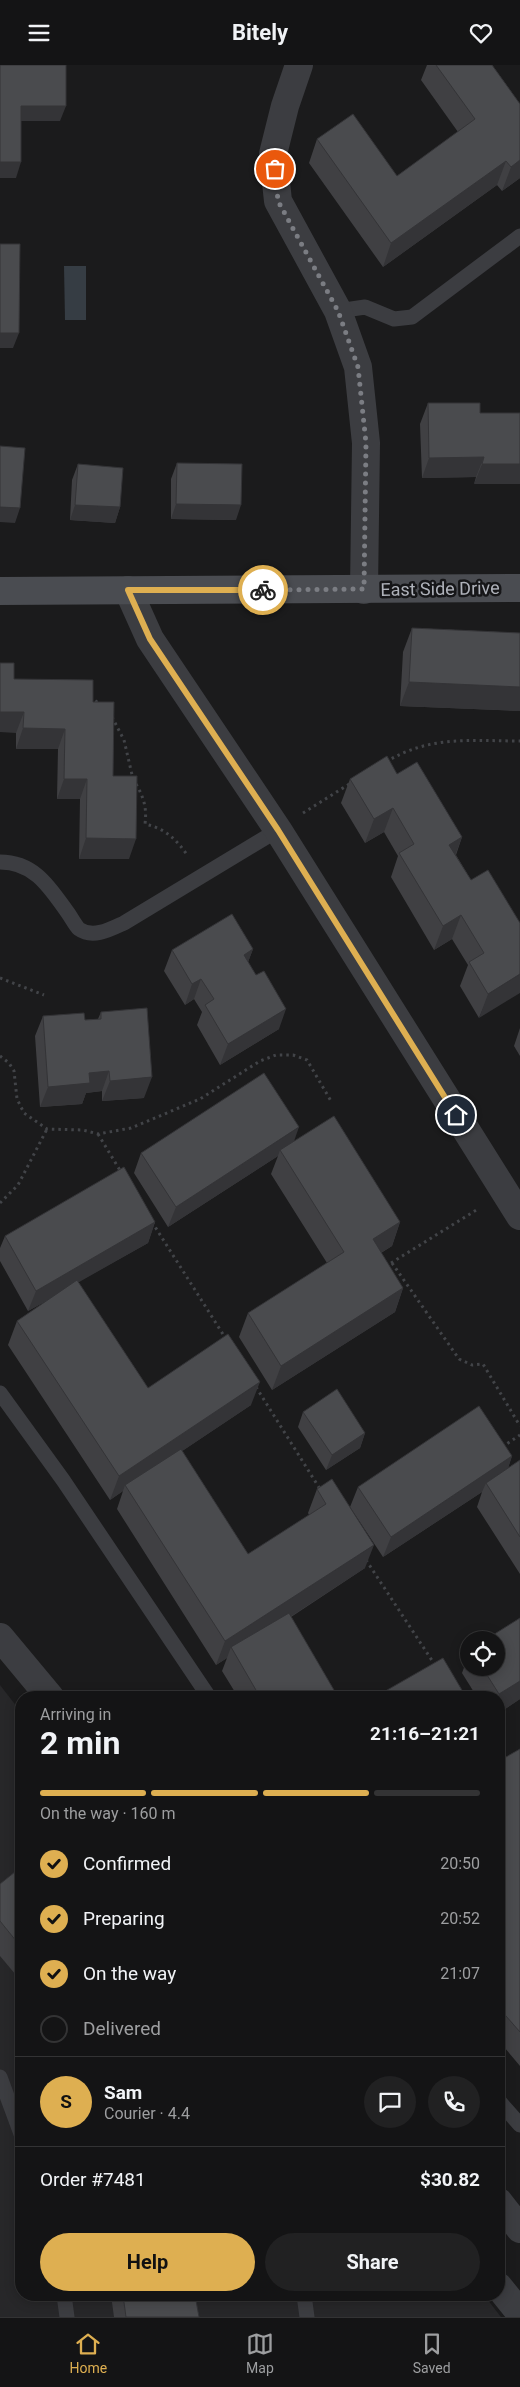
<!DOCTYPE html>
<html lang="en">
<head>
<meta charset="utf-8">
<style>
	:root { --surface:#141415; --page:#212122; --text:#f1f3f6; --muted:#9d9ea0; --line:#333334; --accent:#deaf51 }
	body { margin:0; font-family:Roboto,sans-serif; background:var(--page); color:var(--text); height:100vh; display:flex; flex-direction:column; font-size:19px; white-space:nowrap }
	* { box-sizing:border-box; margin:0 }
	p { font-size:16px; color:var(--muted) }
	.icon { flex:none; width:28px; height:28px; fill:none; stroke:currentColor; stroke-width:2; stroke-linecap:round; stroke-linejoin:round }
	.map { position:relative; flex:1; overflow:hidden }
	.details { position:absolute; left:15px; top:1626px; width:490px; height:610px; display:flex; flex-direction:column; background:var(--surface); border-radius:20px; box-shadow:0 2px 12px #0003,0 0 0 1px var(--line) }
	.details>* { flex:none }
	.tools { position:absolute; left:460px; top:1566px; display:grid; gap:10px }
	.tools a { display:grid; place-items:center; width:45px; height:45px; border-radius:50%; background:var(--surface); box-shadow:0 2px 12px #0003,0 0 0 1px var(--line); font-size:25px }
	.pin { position:absolute; display:grid; place-items:center; width:42px; height:42px; color:#fff; margin:-21px; border:2px solid #fff; border-radius:50%; box-shadow:0 1px 5px #0007 }
	.courier { position:absolute; display:grid; place-items:center; width:50px; height:50px; margin:-25px; border:4px solid #deaf51; border-radius:50%; background:#fff; color:#222; box-shadow:0 1px 6px #0007 }
	.overview em { font-style:normal; font-weight:700 }
	.overview div { display:flex; flex-direction:column-reverse }
	.overview { display:flex; align-items:center; justify-content:space-between; height:85px; padding:0 25px }
	h1 { font-size:32px; font-weight:700; line-height:38px }
	.bar { display:grid; grid-template-columns:repeat(4,1fr); gap:8px 5px; align-content:center; height:60px; padding:0 25px }
	.bar i { height:6px; border-radius:4px; background:var(--line) }
	.bar .active { background:var(--accent) }
	.bar p { grid-column:span 4 }
	.line { display:flex; align-items:center; gap:12px; padding:0 25px; border-top:1px solid var(--line) }
	.line div { flex:1 }
	.round { display:grid; place-items:center; flex:none; width:52px; height:52px; border-radius:26px; background:var(--page) }
	ol { padding:0 25px; list-style:none }
	li { display:flex; align-items:center; gap:15px; height:55px }
	li p { margin-inline-start:auto }
	li .icon { padding:5px; border-radius:50%; background:var(--accent); color:#111; stroke-width:4 }
	li:last-child { color:var(--muted) }
	li i { width:28px; height:28px; border:2px solid var(--line); border-radius:50% }
	.action { display:flex; gap:10px; margin-top:auto; padding:10px 25px }
	.action a { flex:1; height:58px; border-radius:30px; background:var(--accent); color:#111; font-size:20px; font-weight:700; line-height:58px; text-align:center }
	.action a+a { background:var(--page); color:var(--text) }
	header { display:flex; justify-content:space-between; align-items:center; height:65px; padding:0 25px; background:var(--surface); font-size:22px; font-weight:700 }
	.tab-bar { display:flex; justify-content:space-around; align-items:center; height:70px; border-top:1px solid var(--line); background:var(--surface); font-size:14px; color:var(--muted) }
	.tab-bar a { display:grid; justify-items:center; gap:2px }
	.tab-bar .active { color:var(--accent) }
	.map>svg:first-child { display:block }
	.built { fill:#272729 }
	.water { fill:#363d44 }
	.lines { fill:none; stroke-linecap:round; stroke-linejoin:round }
	.path { stroke:#424448; stroke-width:3; stroke-dasharray:2.5 4; stroke-linecap:butt }
	.service { stroke:#3c3d41; stroke-width:15 }
	.minor { stroke:#3c3d41; stroke-width:28 }
	.tertiary { stroke:#3c3d41; stroke-width:28 }
	.secondary { stroke:#4a4c51; stroke-width:28 }
	.wall { fill:#404043 }
	.shaded-wall { fill:#343437 }
	.building { fill:#4a4b4e; stroke:#343437 }
	.done { stroke:#7b7d83; stroke-width:5; stroke-dasharray:0 9 }
	.route { stroke:#deaf51; stroke-width:6 }
	.labels { text-anchor:middle; stroke-width:5; stroke-linejoin:round; paint-order:stroke }
	.street-label { font-size:18px; fill:#afb2ba; stroke:#161618 }
</style>
</head>
<body>
<header><svg class="icon" aria-label="menu" viewBox="0 0 24 24"><path d="M4 6h16M4 12h16M4 18h16"/></svg>Bitely<svg class="icon" aria-label="heart" viewBox="0 0 24 24"><path d="M12 20l-8-8c-3-5 5-10 8-4 3-6 11-1 8 4z"/></svg></header>
<div class="map">
<svg width="520" height="2252" viewBox="0 0 520 2252">
	<rect width="100%" height="100%" fill="#1b1b1c"/>
	<path class="built" d="M0 1620 21 1647V2230H484L501 2252H0Z"/>
	<path class="water" d="M64 201H86V255H65Z"/>
	<g class="lines">
		<path class="path" d="M90 632 101 640
			M112 652 124 675 133 714
			M386 697C430 670 471 676 520 676
			M136 719C144 733 147 743 145 759 166 764 176 774 188 791
			M303 748 351 718
			M0 913 44 930
			M0 991 9 998 14 1006 17 1034 24 1048 47 1064 83 1065 98 1069 131 1063 200 1034 260 996 276 990H293L307 995 331 1036
			M98 1069 121 1107
			M0 1138 18 1120 47 1064
			M152 1157 226 1274
			M391 1198 478 1144
			M392 1198 459 1294 472 1300 483 1299 520 1361
			M256 1322 320 1424
			M502 1382 520 1370
			M366 1495 435 1600"/>
		<path class="service" d="M338 246 365 242 394 254 412 252 520 171
			M0 797C35 797 50 823 68 848 71 852 75 860 79 864 93 874 111 864 124 858L278 765
			M0 1328 63 1415 209 1632
			M0 2012 21 2069
			M499 2036 520 2060
			M64 2230 67 2252
			M304 2230 307 2252"/>
		<path class="minor" d="M299 0 285 41 273 89 278 136 338 246 358 302 366 378 364 525
			M128 525 150 574 278 765 520 1151"/>
		<path class="tertiary" d="M0 1572 50 1632
			M499 2137 520 2164
			M499 2222 520 2248"/>
		<path class="secondary" d="M0 526 520 523"/>
	</g>
	<path class="wall" d="M427 0H492L520 39V113L502 126 497 120 383 202 309 98 317 74 397 111 458 67 421 15Z
		M428 338 480 348H520L474 419 476 412 422 413 420 359Z
		M177 398 236 455 171 454V414Z
		M78 399 120 442 115 458 70 455 72 415Z
		M412 563 520 568V646L400 641 403 587Z
		M14 614 93 637 113 711 129 794H79L80 734H57L58 684H16V668Z
		M397 709 462 772 456 790 471 815 520 858 479 953 460 921 468 900 452 874 434 885 391 812 398 791 384 767 365 778 341 738 350 714Z
		M253 884 248 897 279 964 220 1000 197 960 202 947 194 934 185 940 164 906 172 885Z
		M101 947 144 1033 102 1036V1026L86 1028 82 1039 40 1042 35 971 43 951 85 955 98 954Z
		M520 963V991L514 981Z
		M294 1076 400 1157 392 1181 381 1188 403 1223 395 1247 272 1325 239 1272 248 1248 327 1198 271 1109 278 1091 168 1162 134 1108 141 1088Z
		M155 1157 148 1178 78 1217 148 1323 251 1340 182 1386 248 1489 309 1450 308 1448 317 1424 332 1414 365 1503 291 1552 338 1632H238L222 1606 227 1593 216 1600 117 1444 123 1426 110 1435 8 1280 17 1256 48 1235 28 1246 0 1196V1183L5 1171Z
		M303 1347 365 1368 360 1383 326 1405 298 1362Z
		M512 1391 508 1403 520 1395V1509L477 1442 482 1427 383 1492 350 1442 358 1422Z
		M520 1553V1634L499 1648V1632H477L462 1608 469 1589V1602H496Z
		M520 1684V2001L499 1976V1696Z
		M21 1802V1916L0 1891V1819Z
		M111 2230H195L199 2252H114Z"/>
	<path class="shaded-wall" d="M21 41H66L60 56H16Z
		M520 95V113L502 126 511 102Z
		M506 96 497 120 383 202 391 178Z
		M0 97H21L16 113H0Z
		M0 268H19L13 283H0Z
		M484 392 476 412 422 413 429 393Z
		M520 398V419H474L482 399Z
		M176 439 241 440 236 455 171 454Z
		M75 440 120 442 115 458 70 455Z
		M0 442 20 443 15 458 0 457Z
		M409 617 520 622V646L400 641Z
		M0 647H24L16 668 0 667Z
		M23 663 65 664 58 684H16Z
		M64 714H87L80 734H57Z
		M393 743 384 767 365 778 374 754Z
		M462 772 453 796 449 780Z
		M86 773 136 774 129 794H79Z
		M461 850 452 874 434 885 443 861Z
		M253 884 245 905 244 890Z
		M520 909V928L479 953 488 929Z
		M201 914 194 934 185 940 192 919Z
		M286 944 279 964 220 1000 228 979Z
		M109 1006 102 1026 86 1028 82 1039 40 1042 48 1022 89 1008Z
		M152 1012 144 1033 102 1036 110 1016Z
		M299 1062 292 1082 280 1085 278 1091 168 1162 176 1142Z
		M155 1157 148 1178 28 1246 36 1226Z
		M400 1157 392 1181 364 1198 373 1174Z
		M403 1223 395 1247 272 1325 281 1301Z
		M260 1317 251 1340 127 1423 125 1420 123 1426 110 1435 119 1411Z
		M365 1368 360 1383 326 1405 332 1390Z
		M512 1391 505 1412 486 1418 482 1427 383 1492 391 1472Z
		M374 1480 365 1503 235 1588 231 1582 227 1593 216 1600 225 1576Z
		M520 1616V1634L499 1648V1632H498L499 1629Z"/>
	<path class="building" d="M0 0H66V41H21V97H0Z
		M436 0H492L520 39V95L511 102 506 96 391 178 317 74 353 49 397 111 475 54Z
		M0 179H20L19 268H0Z
		M428 338H480V348H520V399H482L484 392 429 393Z
		M0 381 25 383 20 443 0 442Z
		M177 398 242 399 241 440 176 439Z
		M78 399 123 403 120 442 75 440Z
		M412 563 520 568V622L409 617Z
		M0 598H14V614L93 615V637H114L113 711H137L136 774 86 773 87 714H64L65 664 23 663 24 647H0Z
		M387 691 397 709 417 697 462 772 449 780 471 815 488 805 520 858V909L488 929 469 897 484 888 461 850 443 861 399 788 414 779 393 743 374 754 350 714Z
		M232 849 253 884 244 890 256 910 264 906 286 944 228 979 205 940 214 934 201 914 192 919 172 885Z
		M147 943 152 1012 110 1016 109 1006 89 1008 90 1018 48 1022 43 951 84 948 85 955 101 954V947Z
		M264 1008 299 1062 176 1142 141 1088Z
		M334 1051 400 1157 373 1174 403 1223 281 1301 248 1248 344 1187 280 1085Z
		M124 1102 155 1157 36 1226 5 1171Z
		M77 1215 148 1323 228 1269 260 1317 119 1411 17 1256Z
		M337 1324 365 1368 332 1390 303 1347Z
		M479 1341 512 1391 391 1472 358 1422Z
		M181 1384 248 1489 326 1439 317 1424 332 1414 374 1480 225 1576 125 1420Z
		M520 1395V1472L486 1418Z
		M289 1548 338 1632H260L231 1582Z
		M520 1553V1616L499 1629 482 1602H496V1575H485Z
		M443 1593 466 1632H375Z
		M520 1684V1967L499 1943V1696Z
		M21 1802V1882L0 1856V1819Z
		M123 2230H195L199 2252H126Z"/>
	<g class="lines">
		<path class="done" d="M263 525 364 524 366 378 358 302 338 246 278 136 275 104"/>
		<path class="route" d="M263 525H128L150 574 278 765 456 1050"/>
	</g>
	<g class="labels">
		<g class="street-label">
			<text transform="translate(440 524) rotate(-1)" y="6">East Side Drive</text>
		</g>
	</g>
</svg>
<div class="tools">
<a><svg class="icon" aria-label="locate" viewBox="0 0 24 24"><circle cx="12" cy="12" r="6"/><path d="M12 2v4M12 18v4M2 12h4M18 12h4"/></svg></a>
</div>
<div class="pin" style="left:275px;top:104px;background:#ea580c"><svg class="icon" aria-label="bag" viewBox="0 0 24 24"><path d="M5 8h14l-1 12H6zM9 8a3 3 0 0 1 6 0"/></svg></div>
<div class="pin" style="left:456px;top:1050px;background:#1f2937"><svg class="icon" aria-label="home" viewBox="0 0 24 24"><path d="M3 11l9-7 9 7M6 9v11h12V9"/></svg></div>
<div class="courier" style="left:263px;top:525px"><svg class="icon" aria-label="bike" viewBox="0 0 24 24"><circle cx="6" cy="16" r="4"/><circle cx="18" cy="16" r="4"/><path d="M6 16l4-8h5l3 8M10 8l3 8H6M13 5h3"/></svg></div>
<section class="details">
<div class="overview"><div><h1>2 min</h1><p>Arriving in</p></div><em>21:16–21:21</em></div>
<div class="bar"><i class="active"></i><i class="active"></i><i class="active"></i><i></i><p>On the way · 160 m</p></div>
<ol>
<li><svg class="icon" aria-label="check" viewBox="0 0 24 24"><path d="M5 12l5 5 9-10"/></svg>Confirmed<p>20:50</p></li>
<li><svg class="icon" aria-label="check" viewBox="0 0 24 24"><path d="M5 12l5 5 9-10"/></svg>Preparing<p>20:52</p></li>
<li><svg class="icon" aria-label="check" viewBox="0 0 24 24"><path d="M5 12l5 5 9-10"/></svg>On the way<p>21:07</p></li>
<li><i></i>Delivered</li>
</ol>
<div class="line" style="height:90px"><b class="round" style="background:var(--accent);color:#111">S</b><div><b>Sam</b><p>Courier · 4.4</p></div><a class="round"><svg class="icon" aria-label="chat" viewBox="0 0 24 24"><path d="M4 5h16v11H9l-5 4z"/></svg></a><a class="round"><svg class="icon" aria-label="phone" viewBox="0 0 24 24"><path d="M5 4h4l2 5-3 2q2 4 5 5l2-3 5 2v4C11 20 4 13 5 4z"/></svg></a></div>
<div class="line" style="height:65px"><div>Order #7481</div><b>$30.82</b></div>
<div class="action"><a>Help</a><a>Share</a></div>
</section>
</div>
<nav class="tab-bar">
<a class="active"><svg class="icon" aria-label="home" viewBox="0 0 24 24"><path d="M3 11l9-7 9 7M6 9v11h12V9"/></svg>Home</a>
<a><svg class="icon" aria-label="map" viewBox="0 0 24 24"><path d="M3 6l6-2 6 2 6-2v14l-6 2-6-2-6 2zM9 4v14M15 6v14"/></svg>Map</a>
<a><svg class="icon" aria-label="saved" viewBox="0 0 24 24"><path d="M7 4h10v16l-5-4-5 4z"/></svg>Saved</a>
</nav>
</body>
</html>
